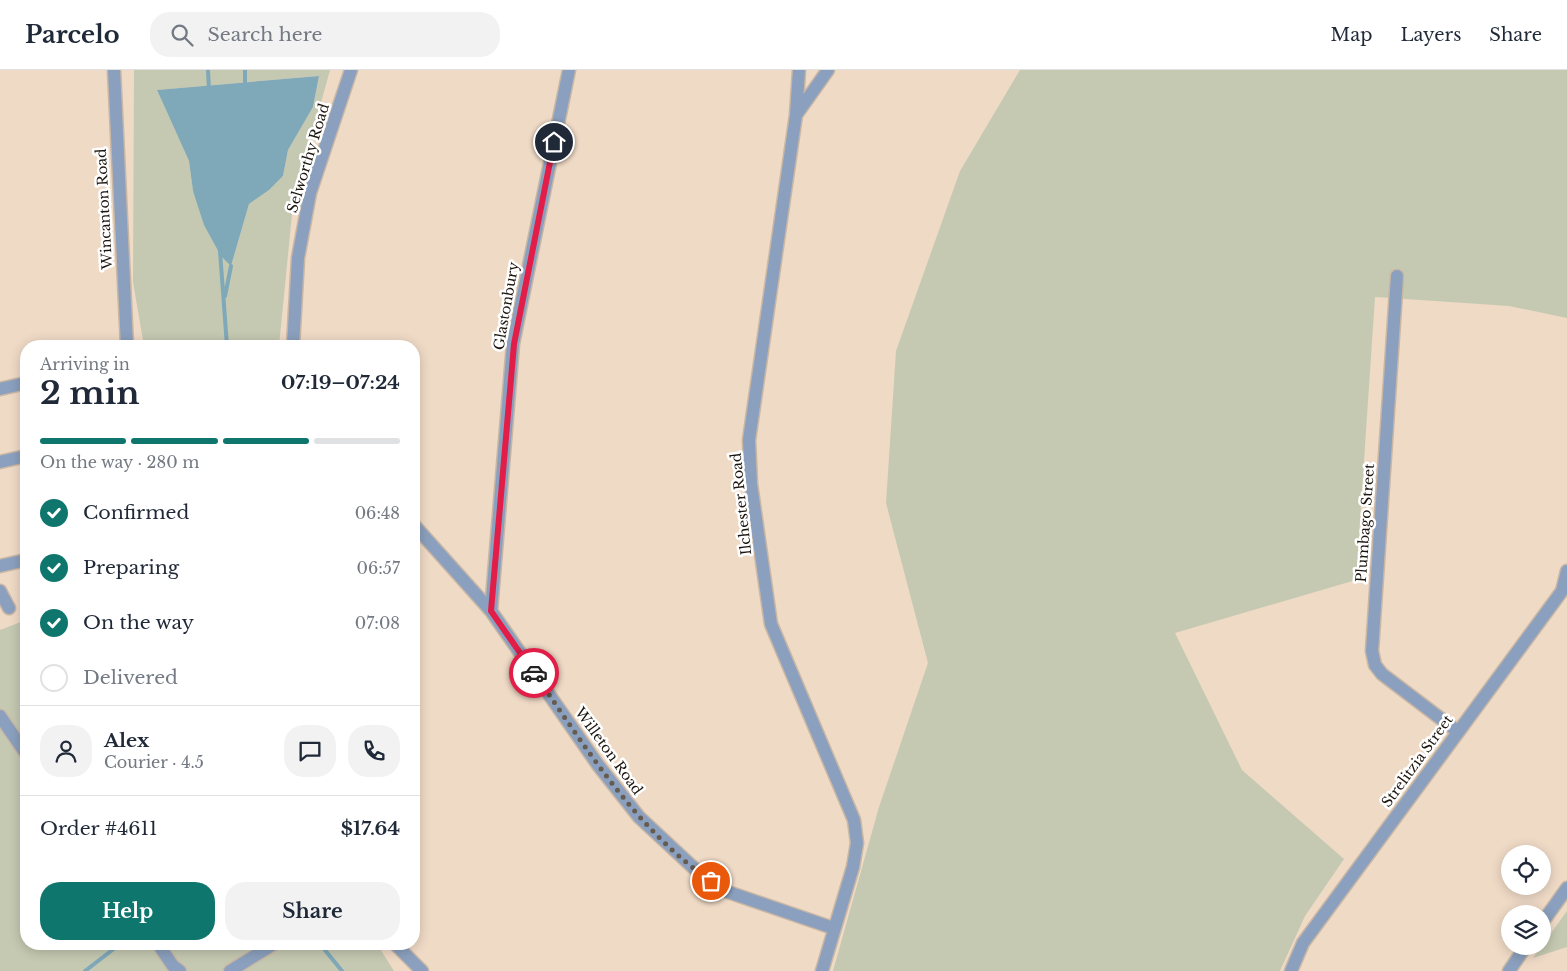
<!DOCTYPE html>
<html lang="en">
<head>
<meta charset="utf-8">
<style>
	:root { --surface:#fff; --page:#f2f2f3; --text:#1f2937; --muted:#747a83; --line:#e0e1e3; --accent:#0f766e }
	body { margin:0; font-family:"Libre Baskerville",serif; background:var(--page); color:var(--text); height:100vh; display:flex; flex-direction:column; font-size:19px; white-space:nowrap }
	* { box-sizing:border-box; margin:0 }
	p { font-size:16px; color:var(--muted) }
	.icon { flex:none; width:28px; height:28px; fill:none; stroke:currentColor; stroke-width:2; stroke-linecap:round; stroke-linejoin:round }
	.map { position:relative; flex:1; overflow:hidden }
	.drawer { position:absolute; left:20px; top:270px; width:400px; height:610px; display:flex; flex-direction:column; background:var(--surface); border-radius:20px; box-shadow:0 2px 12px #0003 }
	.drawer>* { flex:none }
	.buttons { position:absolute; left:1501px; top:775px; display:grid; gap:10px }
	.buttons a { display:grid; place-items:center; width:50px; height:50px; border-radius:50%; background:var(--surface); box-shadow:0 2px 12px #0003; font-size:25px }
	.pin { position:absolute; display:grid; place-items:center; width:42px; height:42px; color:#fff; margin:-21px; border:2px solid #fff; border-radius:50%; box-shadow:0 1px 5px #0007 }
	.courier { position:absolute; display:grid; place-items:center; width:50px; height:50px; margin:-25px; border:4px solid #e11d48; border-radius:50%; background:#fff; color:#222; box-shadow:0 1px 6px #0007 }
	.headline em { font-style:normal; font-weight:700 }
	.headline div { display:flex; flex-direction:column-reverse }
	.headline { display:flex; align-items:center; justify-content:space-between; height:85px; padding:0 20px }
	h1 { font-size:32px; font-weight:700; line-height:38px }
	.bar { display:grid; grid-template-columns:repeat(4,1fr); gap:8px 5px; align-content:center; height:60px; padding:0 20px }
	.bar i { height:6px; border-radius:4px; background:var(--line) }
	.bar .active { background:var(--accent) }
	.bar p { grid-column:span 4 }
	.line { display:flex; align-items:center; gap:12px; padding:0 20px; border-top:1px solid var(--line) }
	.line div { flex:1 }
	.round { display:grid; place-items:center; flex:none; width:52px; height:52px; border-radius:20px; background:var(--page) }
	ol { padding:0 20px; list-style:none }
	li { display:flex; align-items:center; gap:15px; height:55px }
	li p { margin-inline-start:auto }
	li .icon { padding:5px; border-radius:50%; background:var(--accent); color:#fff; stroke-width:4 }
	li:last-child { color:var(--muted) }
	li i { width:28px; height:28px; border:2px solid var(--line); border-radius:50% }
	.action { display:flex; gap:10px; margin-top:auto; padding:10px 20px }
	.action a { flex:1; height:58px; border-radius:20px; background:var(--accent); color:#fff; font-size:20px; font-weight:700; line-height:58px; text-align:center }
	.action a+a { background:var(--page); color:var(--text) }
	header { display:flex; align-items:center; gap:30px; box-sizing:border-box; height:70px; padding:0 25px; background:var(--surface); border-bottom:1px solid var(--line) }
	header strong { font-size:24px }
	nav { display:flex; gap:28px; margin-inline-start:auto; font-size:18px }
	.search { width:350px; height:45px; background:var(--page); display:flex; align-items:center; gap:12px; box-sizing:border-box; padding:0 18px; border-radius:20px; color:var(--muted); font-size:19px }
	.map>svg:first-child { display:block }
	.green { fill:#c5c9b1; fill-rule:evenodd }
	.water { fill:#7fa8b9 }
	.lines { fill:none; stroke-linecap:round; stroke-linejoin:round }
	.stream { stroke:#7fa8b9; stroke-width:4 }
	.minor-casing { stroke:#c9b7a5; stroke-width:15 }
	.minor { stroke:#8ba0be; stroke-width:12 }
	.done { stroke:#665b4f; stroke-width:5; stroke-dasharray:0 9 }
	.route { stroke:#e11d48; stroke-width:6 }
	.labels { text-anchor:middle; stroke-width:5; stroke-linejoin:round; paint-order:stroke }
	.street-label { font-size:14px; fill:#1d160f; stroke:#fff }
</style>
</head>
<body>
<header>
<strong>Parcelo</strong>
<div class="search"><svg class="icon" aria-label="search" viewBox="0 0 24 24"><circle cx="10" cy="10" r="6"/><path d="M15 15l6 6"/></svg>Search here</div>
<nav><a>Map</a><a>Layers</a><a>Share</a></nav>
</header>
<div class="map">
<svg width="1567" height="901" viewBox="0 0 1567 901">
	<rect width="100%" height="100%" fill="#efdac6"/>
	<path class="green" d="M134 0H330L293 134 279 276H144L133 212ZM319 6 313 37 288 80 283 106 269 120 249 134 231 196 193 121 189 91 157 20Z
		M1020 0H1567V248L1509 236 1375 227 1356 510 1175 563 1242 700 1344 789 1305 846 1280 901H833L879 737 928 593 886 433 896 281 960 101Z
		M26 550V874H377L394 901H0V560Z
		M1567 841V877L1533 888Z"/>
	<path class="water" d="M319 6 313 37 288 80 283 106 269 120 249 134 231 196 221 186 204 155 193 121 189 91 157 20Z"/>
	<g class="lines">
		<path class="stream" d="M208 0 209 20
			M245 12V0
			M220 181 227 276
			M225 226 231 196
			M320 874 342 901
			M85 901 120 874"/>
		<g class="minor-casing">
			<path id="minor" d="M114 0 127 276
				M796 45 799 0
				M1397 206 1372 581 1375 595 1382 604 1457 661
				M293 276 298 188 310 123 351 0
				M0 319 26 313
				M0 392 26 386
				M414 455 491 541 598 695 639 747 697 801 725 821 833 858
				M0 496 26 490
				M0 521 9 538
				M491 541 513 274 569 0
				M0 646 26 684
				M1542 853 1567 818
				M158 874 173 896 180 901
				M395 874 422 901
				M230 901 274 874
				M822 901 853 797 857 773 854 750 771 554 751 414 749 370 796 45 828 0
				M1291 901 1303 873 1562 521 1567 501
				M1509 901 1526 876"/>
		</g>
		<use href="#minor" class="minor"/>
	</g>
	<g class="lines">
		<path class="done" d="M534 603C586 677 635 759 711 811"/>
		<path class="route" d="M534 603 491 541 514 274 554 72"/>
	</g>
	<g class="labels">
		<g class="street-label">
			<text transform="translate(308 88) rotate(-73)" y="5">Selworthy Road</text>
			<text transform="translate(104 139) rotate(-93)" y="5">Wincanton Road</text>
			<text transform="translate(506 236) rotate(-80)" y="5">Glastonbury</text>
			<text transform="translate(741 434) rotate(-96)" y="5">Ilchester Road</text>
			<text transform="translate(1365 453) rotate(-86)" y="5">Plumbago Street</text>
			<text transform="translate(609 681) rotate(54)" y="5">Willeton Road</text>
			<text transform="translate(1417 691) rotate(-54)" y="5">Strelitzia Street</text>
		</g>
	</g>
</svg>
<div class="buttons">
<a><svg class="icon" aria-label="locate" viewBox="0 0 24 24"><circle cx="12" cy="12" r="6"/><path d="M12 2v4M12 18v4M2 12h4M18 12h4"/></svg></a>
<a><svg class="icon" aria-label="layers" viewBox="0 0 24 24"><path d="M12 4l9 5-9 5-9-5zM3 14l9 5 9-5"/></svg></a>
</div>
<div class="pin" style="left:711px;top:811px;background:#ea580c"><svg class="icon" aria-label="bag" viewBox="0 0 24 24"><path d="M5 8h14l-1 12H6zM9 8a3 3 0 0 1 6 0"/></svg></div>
<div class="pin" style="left:554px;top:72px;background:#1f2937"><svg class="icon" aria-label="home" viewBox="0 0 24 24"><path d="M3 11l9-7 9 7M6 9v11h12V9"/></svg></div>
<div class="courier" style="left:534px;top:603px"><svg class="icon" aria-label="car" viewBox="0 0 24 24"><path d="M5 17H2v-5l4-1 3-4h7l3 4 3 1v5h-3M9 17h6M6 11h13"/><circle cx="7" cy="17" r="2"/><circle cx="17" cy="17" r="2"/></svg></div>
<section class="drawer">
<div class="headline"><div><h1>2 min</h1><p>Arriving in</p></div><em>07:19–07:24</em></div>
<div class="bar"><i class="active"></i><i class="active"></i><i class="active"></i><i></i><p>On the way · 280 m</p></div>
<ol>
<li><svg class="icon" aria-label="check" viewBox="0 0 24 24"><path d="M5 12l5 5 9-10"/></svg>Confirmed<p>06:48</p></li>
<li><svg class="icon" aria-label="check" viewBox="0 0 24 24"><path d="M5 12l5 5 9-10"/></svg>Preparing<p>06:57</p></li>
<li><svg class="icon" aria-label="check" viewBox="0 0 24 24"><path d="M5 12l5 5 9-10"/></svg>On the way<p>07:08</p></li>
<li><i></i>Delivered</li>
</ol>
<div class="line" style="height:90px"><a class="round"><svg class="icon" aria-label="person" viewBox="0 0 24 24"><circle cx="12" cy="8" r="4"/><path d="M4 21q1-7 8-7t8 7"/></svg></a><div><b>Alex</b><p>Courier · 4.5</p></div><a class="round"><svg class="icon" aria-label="chat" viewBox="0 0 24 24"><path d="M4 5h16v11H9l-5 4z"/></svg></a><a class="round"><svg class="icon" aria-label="phone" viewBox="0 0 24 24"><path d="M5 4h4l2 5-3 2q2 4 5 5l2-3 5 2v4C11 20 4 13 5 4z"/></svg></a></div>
<div class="line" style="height:65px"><div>Order #4611</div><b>$17.64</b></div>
<div class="action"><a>Help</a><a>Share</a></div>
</section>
</div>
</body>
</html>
